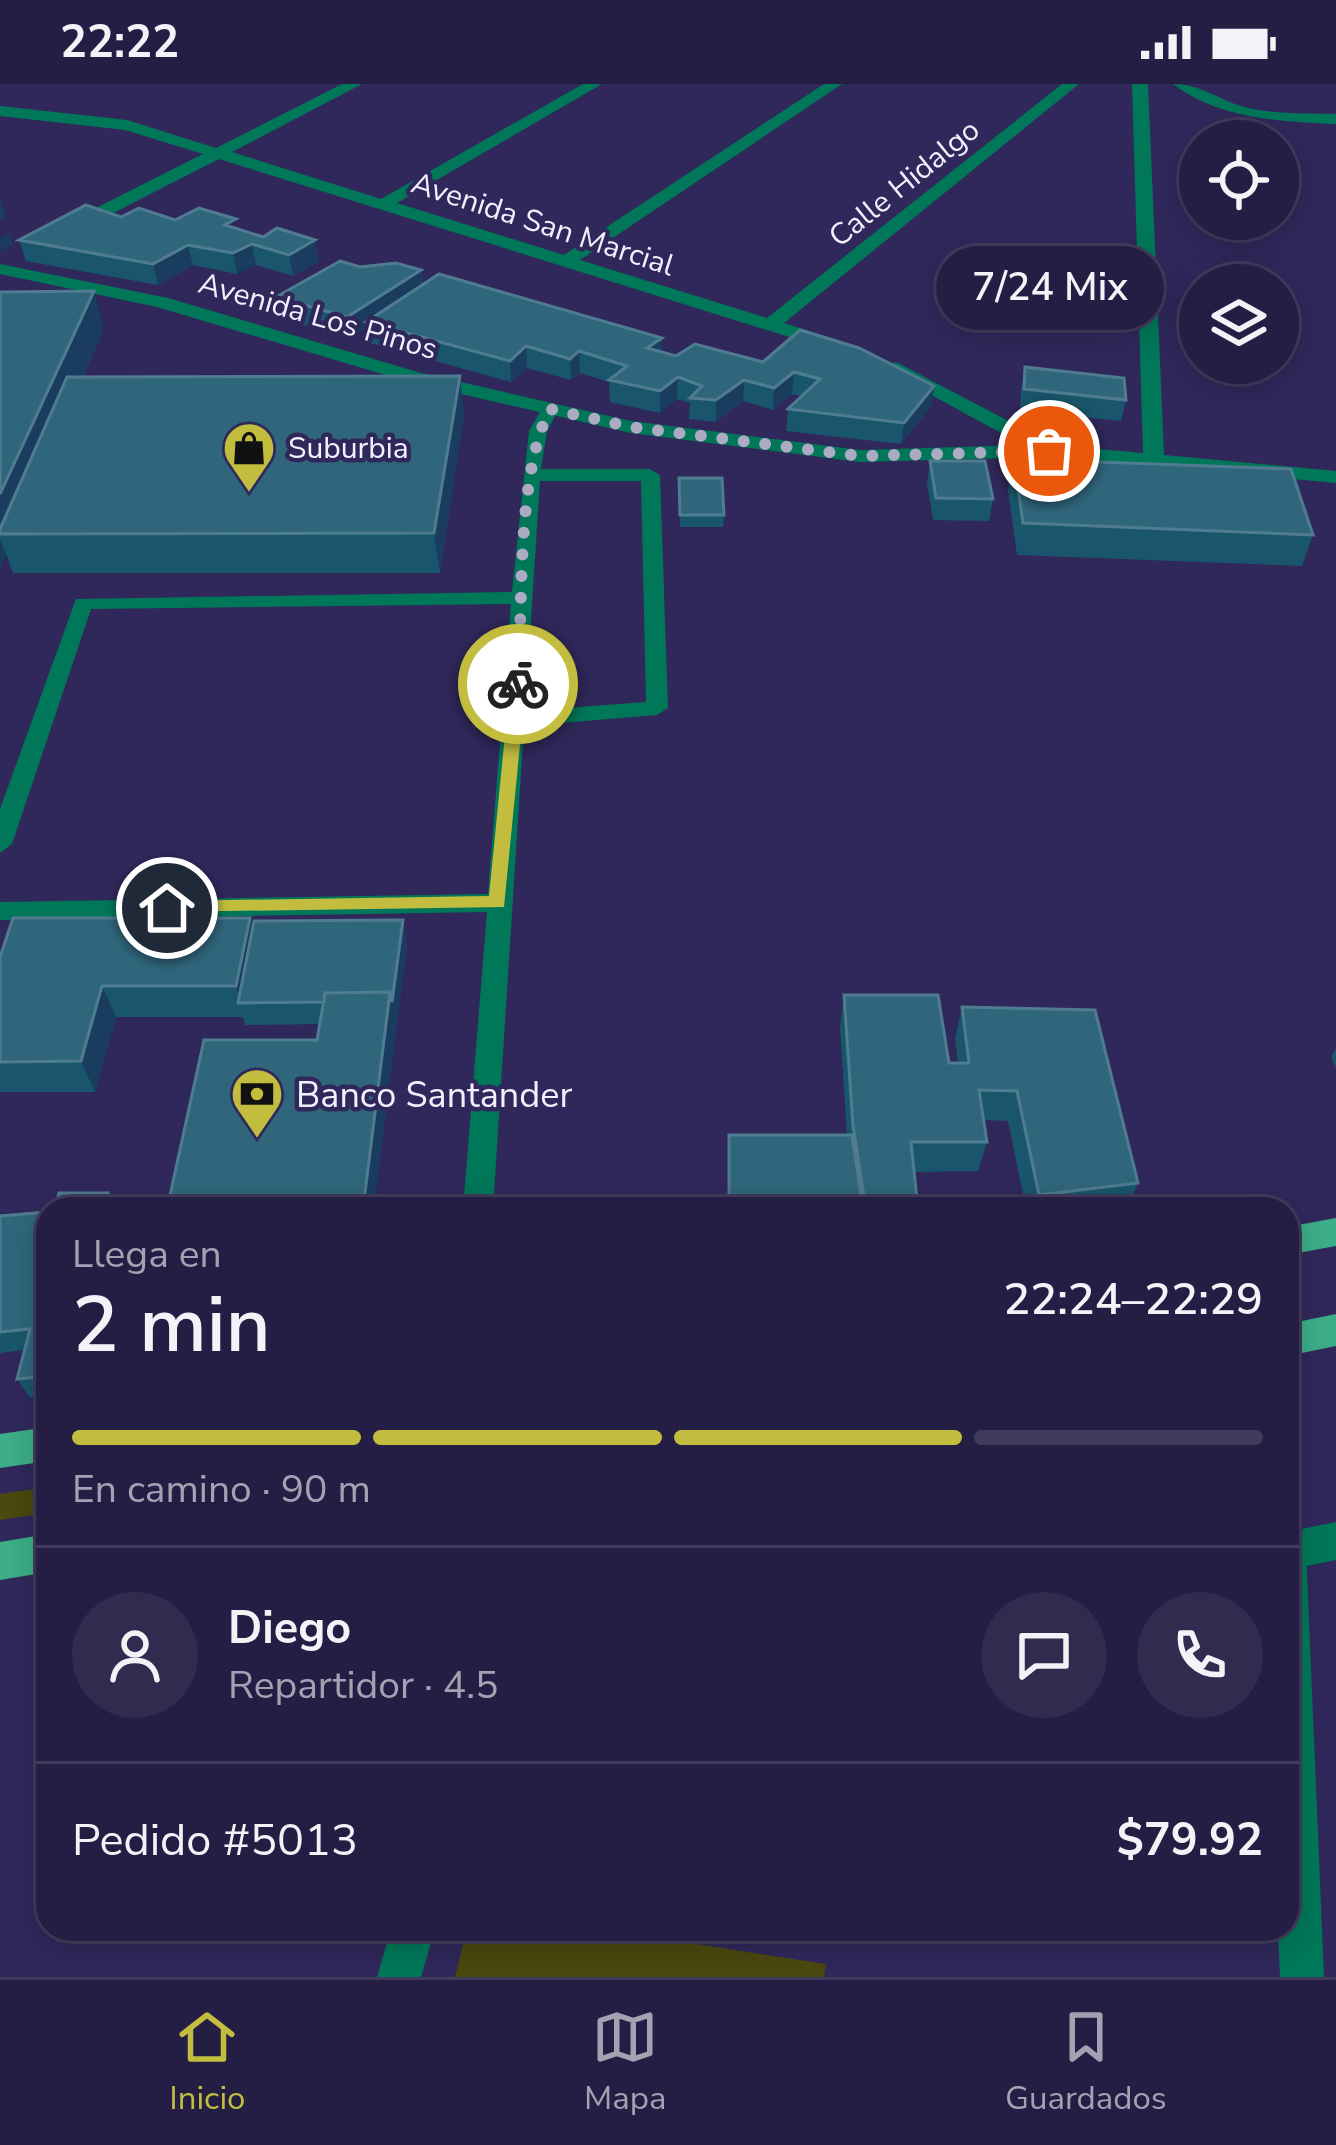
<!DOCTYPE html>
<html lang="es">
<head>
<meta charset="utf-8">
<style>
	:root { --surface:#241e44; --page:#302b4f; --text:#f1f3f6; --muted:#a3a2b2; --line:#413c5d; --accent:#c2bd3f }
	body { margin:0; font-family:"Nunito Sans",sans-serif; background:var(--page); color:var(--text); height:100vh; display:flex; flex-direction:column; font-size:45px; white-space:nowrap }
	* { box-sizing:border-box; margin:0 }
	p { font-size:39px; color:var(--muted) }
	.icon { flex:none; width:66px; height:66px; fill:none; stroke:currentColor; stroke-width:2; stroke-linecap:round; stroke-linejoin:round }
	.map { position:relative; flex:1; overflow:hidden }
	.sheet { position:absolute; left:36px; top:1113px; width:1263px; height:744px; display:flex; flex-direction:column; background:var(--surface); border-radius:36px; box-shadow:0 6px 30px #0003,0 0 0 3px var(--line) }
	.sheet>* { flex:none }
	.controls { position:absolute; left:1179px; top:36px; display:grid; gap:24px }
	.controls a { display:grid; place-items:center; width:120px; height:120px; border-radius:50%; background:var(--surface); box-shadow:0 6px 30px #0003,0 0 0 3px var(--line); font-size:60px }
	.pin { position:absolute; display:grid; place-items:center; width:102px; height:102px; color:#fff; margin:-51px; border:6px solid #fff; border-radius:50%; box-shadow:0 3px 12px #0007 }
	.courier { position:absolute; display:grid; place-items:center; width:120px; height:120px; margin:-60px; border:9px solid #c2bd3f; border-radius:50%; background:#fff; color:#222; box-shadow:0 3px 15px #0007 }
	.bubble { position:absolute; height:84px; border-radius:42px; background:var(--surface); box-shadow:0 6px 30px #0003,0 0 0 3px var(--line); font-size:39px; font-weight:600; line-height:84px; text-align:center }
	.summary em { font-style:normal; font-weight:600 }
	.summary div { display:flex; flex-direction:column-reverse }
	.summary { display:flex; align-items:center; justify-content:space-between; height:204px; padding:0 36px }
	h1 { font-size:78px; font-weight:600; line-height:90px }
	.bar { display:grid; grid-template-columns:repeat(4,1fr); gap:18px 12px; align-content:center; height:144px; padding:0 36px }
	.bar i { height:15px; border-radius:9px; background:var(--line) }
	.bar .selected { background:var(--accent) }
	.bar p { grid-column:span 4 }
	.line { display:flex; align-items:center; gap:30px; padding:0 36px; border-top:3px solid var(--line) }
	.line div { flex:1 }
	.round { display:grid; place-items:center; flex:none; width:126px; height:126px; border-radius:63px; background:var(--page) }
	.status { display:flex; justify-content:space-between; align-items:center; height:84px; padding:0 60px; background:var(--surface); direction:ltr }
	.status svg { height:33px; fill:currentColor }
	.dock { display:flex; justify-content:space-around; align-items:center; height:168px; border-top:3px solid var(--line); background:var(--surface); font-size:33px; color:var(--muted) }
	.dock a { display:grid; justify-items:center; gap:6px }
	.dock .selected { color:var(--accent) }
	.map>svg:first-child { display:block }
	.green { fill:#4b490f }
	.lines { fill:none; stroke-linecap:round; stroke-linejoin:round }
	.service { fill:#007759; fill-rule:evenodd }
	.minor { fill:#007759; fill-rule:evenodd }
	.tertiary { fill:#007759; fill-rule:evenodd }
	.primary { fill:#3cae88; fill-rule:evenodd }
	.wall { fill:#19566c }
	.shaded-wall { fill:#193c5f }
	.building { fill:#30667c; stroke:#4f7c90; stroke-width:3 }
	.route { fill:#c2bd3f }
	.done { stroke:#adaac4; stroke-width:12; stroke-dasharray:0 21.6 }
	.labels { text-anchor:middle; stroke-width:9; stroke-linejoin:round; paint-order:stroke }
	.far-street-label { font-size:30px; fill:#f1f0fd; stroke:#30285b }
	.far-poi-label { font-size:30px; fill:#f1f0fd; stroke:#30285b; text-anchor:start }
	.poi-label { font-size:36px; fill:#f1f0fd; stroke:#30285b; text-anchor:start }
</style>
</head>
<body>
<div class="status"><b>22:22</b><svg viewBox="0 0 49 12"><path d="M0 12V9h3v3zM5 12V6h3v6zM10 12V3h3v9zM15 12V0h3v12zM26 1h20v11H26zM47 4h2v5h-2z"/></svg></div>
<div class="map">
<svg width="1336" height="1893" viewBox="0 0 1336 1893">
	<rect width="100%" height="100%" fill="#30285b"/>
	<path class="green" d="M48 1403V1429L0 1436V1410Z
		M467 1845H599L826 1880 824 1893H455Z"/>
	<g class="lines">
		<path class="service" d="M550 320 559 325 547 347 541 385H650L660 391 668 624 657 631 524 642 493 1125H463L487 828 0 836V818L488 810 511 520 91 525 12 760 0 769V725L76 515 512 508 529 347 544 321ZM540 397H641L646 618 525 627Z"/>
		<path class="minor" d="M342 0H362L232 68 381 115 583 0H602L397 119 564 171 824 0H842L580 176 767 234 1062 0H1079L784 239 841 257 844 261 834 267 219 75 76 148H64V140L203 70 125 46 0 32V22L127 36 216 64Z
			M1132 0H1148L1164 371 1336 387V399L1049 373 860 378 631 349 409 298 157 223 0 190V180L168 214 421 289 631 337 860 366 1023 361 889 288V280L896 278 1054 361 1143 369Z
			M1173 0C1199 0 1214 13 1238 21 1269 31 1304 29 1336 30V40C1279 37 1221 36 1173 0Z
			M1336 1438V1476L1287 1486V1448Z
			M391 1845H435L421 1893H377Z"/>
		<path class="tertiary" d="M1287 1445 1300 1451 1306 1464 1324 1893H1280L1278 1845H1287Z"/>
		<path class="primary" d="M1336 1134V1162L1287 1171V1143Z
			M1336 1230V1262L1287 1272V1240Z
			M48 1343V1377L0 1384V1350Z
			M48 1450V1488L0 1496V1458Z"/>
	</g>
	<path class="wall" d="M121 133 175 136 238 145 319 177 293 192 256 181 237 190 193 181 158 201 26 177 19 156Z
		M360 183 421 186 423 201 676 272 695 260 931 323 901 360 786 347 788 325 801 312 792 310 773 326 743 317 716 338 689 335 690 319 677 315 660 329 610 318 609 298 580 289 571 296 527 284 511 298 370 259 367 243 350 254 280 234 276 213Z
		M0 208 104 244 83 293 464 330 440 489H13L6 470 0 483Z
		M1025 283 1126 316 1121 337 1020 327 1021 305Z
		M1014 375 1313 451 1302 482 1017 471 1008 406Z
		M930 377 993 415 989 437 933 436 927 399Z
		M679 394 724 431 723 443H680Z
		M250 834 253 843 407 859 397 939 317 956 320 940 245 941 243 933H116L95 1008H0V873Z
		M844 911 949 979H958L955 954 962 923 1138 1099 1127 1125H1026L1008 1037 984 1036 987 1058 978 1087 914 1088 918 1125H728L729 1051H847L840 942Z
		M1336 964V983L1331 974Z
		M48 1128V1311L30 1314 17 1295 24 1266 0 1269V1132Z"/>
	<path class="shaded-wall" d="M0 113 6 133 0 136Z
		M10 149 13 160 0 167V154Z
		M315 156 319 177 293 192 289 171Z
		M252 160 256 181 237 190 233 169Z
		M188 161 193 181 158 201 153 180Z
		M421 186 423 207 366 238 367 243 350 254 347 233Z
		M94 207 104 244 14 450H0V410Z
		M662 254 663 275 647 264Z
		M526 262 527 284 511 298 510 277Z
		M579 267 580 289 571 296 570 275Z
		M794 288 792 310 773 326 774 304Z
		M460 292 464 330 440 489 434 449Z
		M678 293 677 315 660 329V307Z
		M744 296 743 317 716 338V316Z
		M934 302 931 323 901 360 904 339Z
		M0 455 6 470 0 483Z
		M250 834 259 865 241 919 236 902Z
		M403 836 407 859 374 1125H363L390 908Z
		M102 902 116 933 95 1008 81 977Z
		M108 1109 116 1125H106Z"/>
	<path class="building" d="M86 121 121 133 139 124 175 136 199 124 236 135 225 141 263 153 277 144 315 156 289 171 252 160 233 169 188 161 153 180 19 156Z
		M340 177 360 183 396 179 421 186 347 233 276 213Z
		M439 190 662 254 647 264 676 272 695 260 763 278 800 246 859 264 934 302 904 339 788 325 820 295 794 288 774 304 744 296 716 316 690 314 702 302 678 293 660 307 609 296 627 282 579 267 570 275 526 262 510 277 366 238Z
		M94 207 0 410V208Z
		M1025 283 1124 294 1126 316 1024 305Z
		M460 292 434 449 0 450V445L67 293Z
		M1014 375 1291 385 1313 451 1023 439Z
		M930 377H985L993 415 936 414Z
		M679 394H722L724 431H680Z
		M13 834H250L236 902H102L81 977 0 978V873Z
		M403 836 392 918 390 908 325 909 324 918 238 919 254 837Z
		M390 908 363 1125H167L204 956H317L325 909Z
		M844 911H938L949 979H969L962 923 1095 926 1138 1099 1039 1111 1017 1007 979 1006 987 1058H911L918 1125H866L853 1042Z
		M729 1051H852L863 1125H729Z
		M59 1109H108L106 1125H55Z
		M48 1128V1292L17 1295 30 1245 0 1248V1132Z"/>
	<path class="route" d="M518 595 526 600 504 823 160 828V819L167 817 489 812 510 600Z"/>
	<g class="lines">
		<path class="done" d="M518 600C523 523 516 391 550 325L631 343 860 372 1049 367"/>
	</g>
	<defs>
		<g id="shop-pin" transform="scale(2.7)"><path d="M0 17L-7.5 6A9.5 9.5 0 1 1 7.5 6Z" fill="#c2bd3f" stroke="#30285b"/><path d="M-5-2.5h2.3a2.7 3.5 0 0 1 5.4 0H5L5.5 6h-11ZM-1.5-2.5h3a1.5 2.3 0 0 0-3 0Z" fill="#111"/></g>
		<g id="bank-pin" transform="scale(2.7)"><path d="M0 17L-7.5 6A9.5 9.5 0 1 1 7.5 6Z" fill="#c2bd3f" stroke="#30285b"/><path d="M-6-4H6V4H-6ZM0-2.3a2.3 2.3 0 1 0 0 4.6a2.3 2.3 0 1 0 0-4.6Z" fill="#111"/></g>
	</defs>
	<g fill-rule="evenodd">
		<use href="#shop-pin" x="249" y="364"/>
		<use href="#bank-pin" x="257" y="1010"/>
	</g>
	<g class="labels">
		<g class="far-street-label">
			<text transform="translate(904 99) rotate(-39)" y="10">Calle Hidalgo</text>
			<text transform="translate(543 140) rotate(18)" y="10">Avenida San Marcial</text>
			<text transform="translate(318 232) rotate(16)" y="10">Avenida Los Pinos</text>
		</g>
		<g class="far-poi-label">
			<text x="288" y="374">Suburbia</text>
		</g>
		<g class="poi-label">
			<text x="296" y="1023">Banco Santander</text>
		</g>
	</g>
</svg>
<div class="controls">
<a><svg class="icon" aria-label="locate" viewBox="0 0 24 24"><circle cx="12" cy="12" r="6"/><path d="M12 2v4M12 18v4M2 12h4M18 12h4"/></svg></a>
<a><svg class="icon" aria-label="layers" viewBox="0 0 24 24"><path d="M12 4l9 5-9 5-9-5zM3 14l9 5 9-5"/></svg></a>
</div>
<div class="pin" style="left:1049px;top:367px;background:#ea580c"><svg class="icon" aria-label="bag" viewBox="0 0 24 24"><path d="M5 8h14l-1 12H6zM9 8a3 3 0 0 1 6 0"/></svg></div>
<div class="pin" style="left:167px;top:824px;background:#1f2937"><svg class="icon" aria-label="home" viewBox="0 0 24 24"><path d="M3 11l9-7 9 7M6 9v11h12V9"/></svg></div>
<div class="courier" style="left:518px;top:600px"><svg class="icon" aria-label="bike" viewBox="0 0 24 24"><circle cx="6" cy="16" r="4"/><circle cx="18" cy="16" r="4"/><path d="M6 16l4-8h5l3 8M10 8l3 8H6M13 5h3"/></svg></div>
<div class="bubble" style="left:936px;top:162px;width:228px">7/24 Mix</div>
<section class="sheet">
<div class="summary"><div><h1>2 min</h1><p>Llega en</p></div><em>22:24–22:29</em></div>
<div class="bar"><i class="selected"></i><i class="selected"></i><i class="selected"></i><i></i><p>En camino · 90 m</p></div>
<div class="line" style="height:216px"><a class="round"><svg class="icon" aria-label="person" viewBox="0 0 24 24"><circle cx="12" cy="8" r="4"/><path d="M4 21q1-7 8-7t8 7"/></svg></a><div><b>Diego</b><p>Repartidor · 4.5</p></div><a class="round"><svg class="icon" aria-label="chat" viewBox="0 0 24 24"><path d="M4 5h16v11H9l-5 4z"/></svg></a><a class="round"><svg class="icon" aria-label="phone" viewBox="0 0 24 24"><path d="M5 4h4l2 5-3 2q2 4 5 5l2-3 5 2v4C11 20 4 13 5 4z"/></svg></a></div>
<div class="line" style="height:156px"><div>Pedido #5013</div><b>$79.92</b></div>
</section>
</div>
<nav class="dock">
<a class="selected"><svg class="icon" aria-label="home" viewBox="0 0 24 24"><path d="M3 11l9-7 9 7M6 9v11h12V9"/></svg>Inicio</a>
<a><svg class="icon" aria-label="map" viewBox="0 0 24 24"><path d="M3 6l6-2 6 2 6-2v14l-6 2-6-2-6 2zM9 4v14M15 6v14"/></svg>Mapa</a>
<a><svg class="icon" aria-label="saved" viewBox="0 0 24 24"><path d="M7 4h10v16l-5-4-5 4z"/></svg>Guardados</a>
</nav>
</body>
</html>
